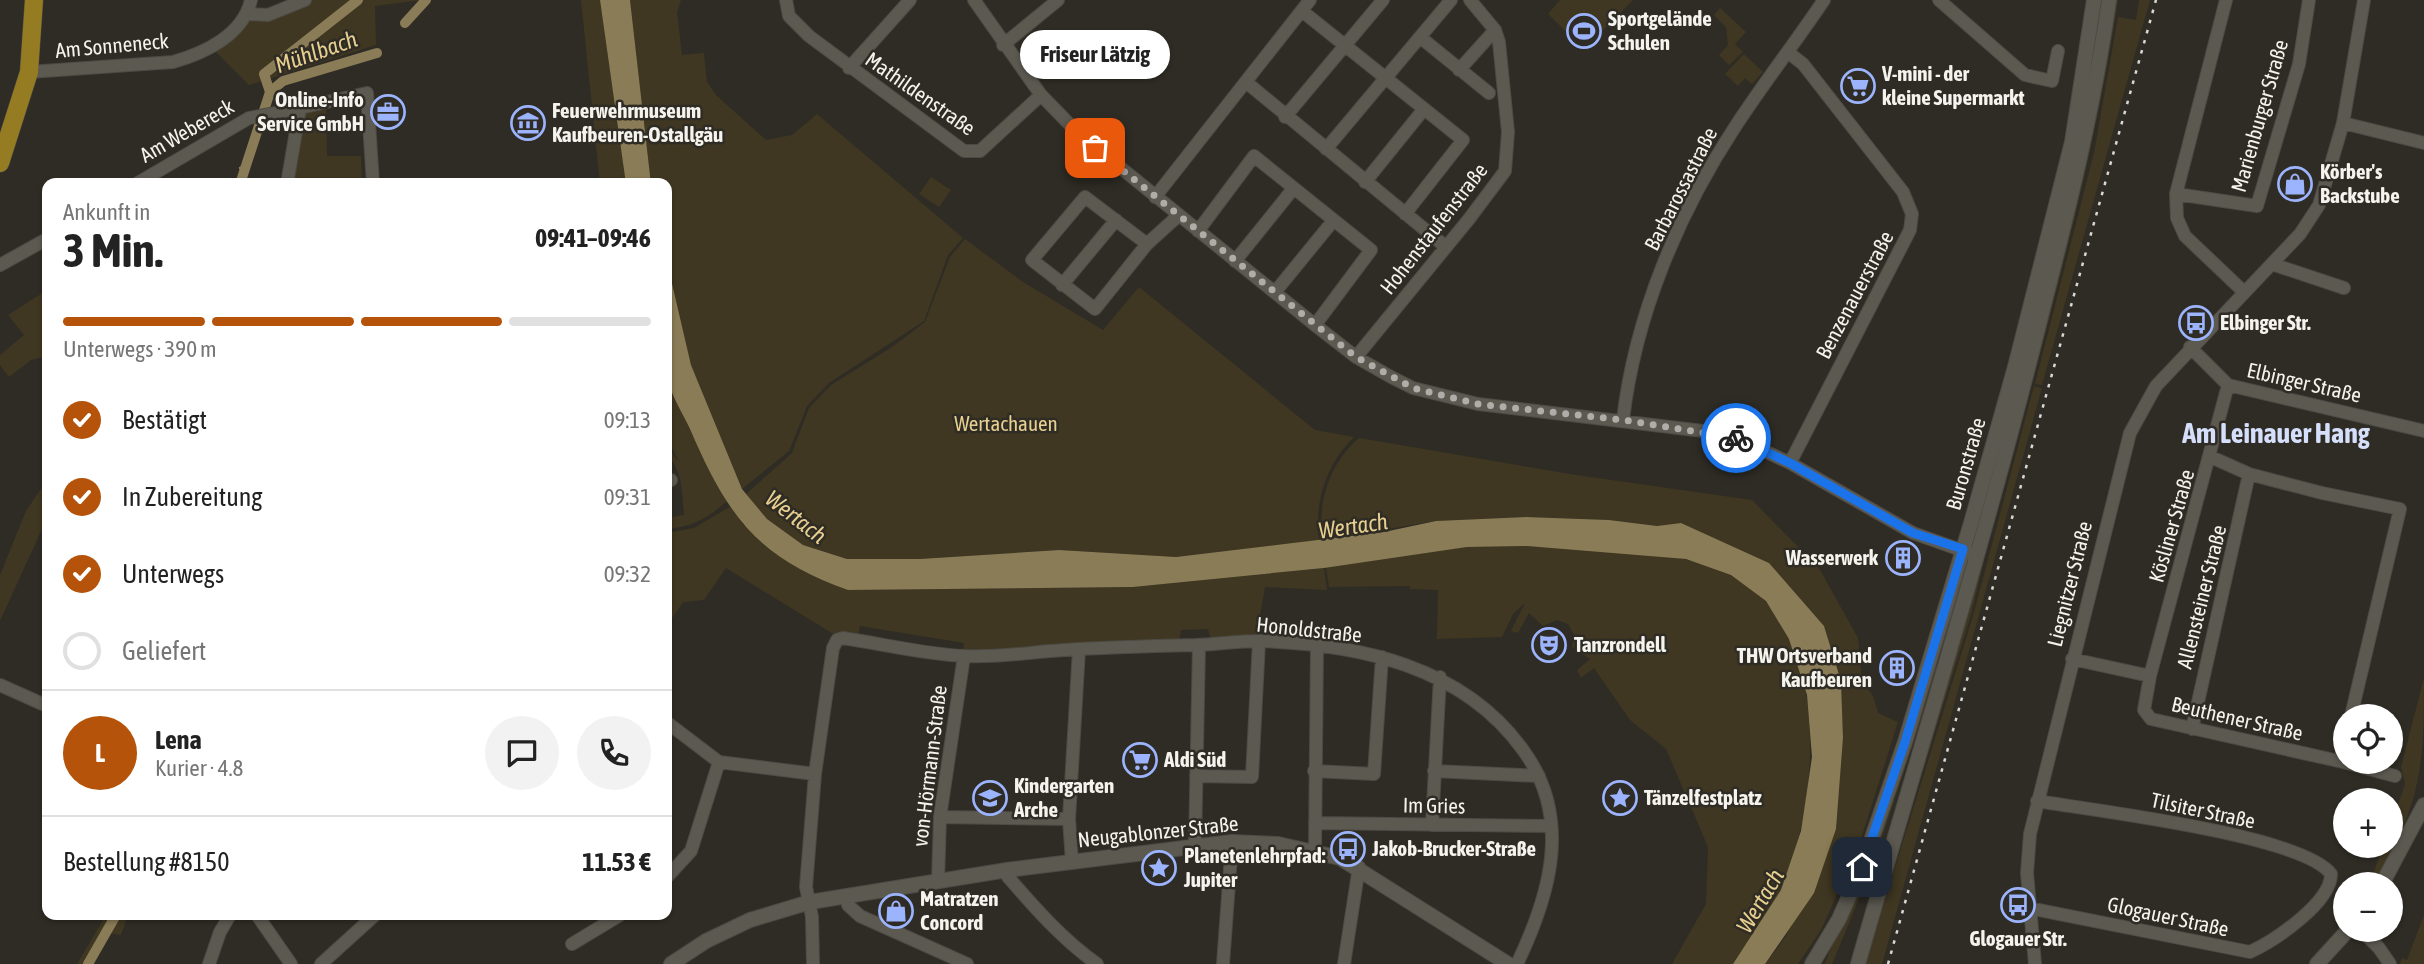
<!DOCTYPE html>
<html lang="de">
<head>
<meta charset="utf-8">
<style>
	:root { --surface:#fff; --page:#f2f2f2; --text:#222; --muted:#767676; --line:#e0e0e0; --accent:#b45309 }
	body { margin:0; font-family:"Asap Condensed",sans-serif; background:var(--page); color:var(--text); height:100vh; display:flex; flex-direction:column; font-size:26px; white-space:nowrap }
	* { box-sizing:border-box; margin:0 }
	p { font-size:23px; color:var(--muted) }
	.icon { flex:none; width:38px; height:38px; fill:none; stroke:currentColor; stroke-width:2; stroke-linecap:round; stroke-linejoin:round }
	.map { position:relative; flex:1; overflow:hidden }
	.side { position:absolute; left:42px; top:178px; width:630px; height:742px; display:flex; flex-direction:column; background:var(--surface); border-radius:14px; box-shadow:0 2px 5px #0004 }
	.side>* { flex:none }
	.controls { position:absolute; left:2333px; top:704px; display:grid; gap:14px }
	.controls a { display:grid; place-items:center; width:70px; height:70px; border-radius:50%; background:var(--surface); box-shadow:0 2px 5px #0004; font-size:35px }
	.pin { position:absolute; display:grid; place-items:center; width:60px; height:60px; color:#fff; margin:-30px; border-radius:14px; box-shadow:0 4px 10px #0006 }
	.courier { position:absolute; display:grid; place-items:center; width:70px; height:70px; margin:-35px; border:5px solid #1a73e8; border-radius:50%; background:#fff; color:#222; box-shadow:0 2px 9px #0007 }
	.bubble { position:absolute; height:49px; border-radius:24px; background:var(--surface); box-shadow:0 2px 5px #0004; font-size:23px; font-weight:700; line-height:49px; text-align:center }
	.head em { font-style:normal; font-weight:700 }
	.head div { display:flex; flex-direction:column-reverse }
	.head { display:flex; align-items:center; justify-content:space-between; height:119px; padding:0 21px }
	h1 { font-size:46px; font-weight:700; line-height:52px }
	.bar { display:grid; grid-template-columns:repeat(4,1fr); gap:10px 7px; align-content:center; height:84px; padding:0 21px }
	.bar i { height:9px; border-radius:5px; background:var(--line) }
	.bar .current { background:var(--accent) }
	.bar p { grid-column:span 4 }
	.line { display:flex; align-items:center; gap:18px; padding:0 21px; border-top:2px solid var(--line) }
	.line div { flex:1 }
	.round { display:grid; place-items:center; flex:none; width:74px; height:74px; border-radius:37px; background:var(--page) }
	ol { padding:0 21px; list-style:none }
	li { display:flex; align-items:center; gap:21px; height:77px }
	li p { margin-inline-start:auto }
	li .icon { padding:7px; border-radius:50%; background:var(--accent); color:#fff; stroke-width:4 }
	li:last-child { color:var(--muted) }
	li i { width:38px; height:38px; border:4px solid var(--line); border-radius:50% }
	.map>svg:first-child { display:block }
	.green { fill:#3f3721 }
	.water { fill:#8a7c56 }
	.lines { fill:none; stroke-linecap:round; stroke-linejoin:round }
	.stream { stroke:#8a7c56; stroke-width:2.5 }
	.canal { stroke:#8a7c56; stroke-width:10 }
	.minor-casing { stroke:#4c4a44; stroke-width:14 }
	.tertiary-casing { stroke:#4c4a44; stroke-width:16 }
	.primary-casing { stroke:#4c4a44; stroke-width:19 }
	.minor { stroke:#5c5951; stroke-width:12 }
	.tertiary { stroke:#5c5951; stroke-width:14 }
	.primary { stroke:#957c22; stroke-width:18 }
	.rail { stroke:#dad8d3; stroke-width:2.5; stroke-dasharray:3.5 7; stroke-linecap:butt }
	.done { stroke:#b0ada8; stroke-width:7; stroke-dasharray:0 12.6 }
	.route { stroke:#1a73e8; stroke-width:9 }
	.labels { text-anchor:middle; stroke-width:5; stroke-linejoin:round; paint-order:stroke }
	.poi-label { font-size:21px; font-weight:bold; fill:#f5f3ee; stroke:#2f2c25; text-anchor:start }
	.street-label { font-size:21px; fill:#f5f3ee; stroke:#2f2c25 }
	.park-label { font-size:21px; fill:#e8d090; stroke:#2f2c25 }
	.water-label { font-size:23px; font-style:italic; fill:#e7cf8f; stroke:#2f2c25 }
	.district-label { font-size:28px; font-weight:bold; fill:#d5dffb; stroke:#2f2c25 }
</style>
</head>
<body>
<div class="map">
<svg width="2424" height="964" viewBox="0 0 2424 964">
	<rect width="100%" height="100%" fill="#2f2c25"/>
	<path class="green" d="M313 0H422L375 6 376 45 249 85 213 49 250 17 287 13Z
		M581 0H600L626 184H600Z
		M630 0H681L677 12 682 55 704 53 707 82 716 95 766 140 792 135 817 114 963 238 948 255 924 321 829 383 807 406 789 451 742 489 691 365 667 262V184H651Z
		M1560 0H1633L1584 49 1548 14Z
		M2114 0H2118C2091 180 2039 353 1993 528Z
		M2139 0H2150L2042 385 2035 384 2094 153 2118 17 2136 20Z
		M1720 8 1746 32 1735 44 1743 52 1729 65 1719 55 1728 45 1726 27 1714 15Z
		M1744 54 1763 72 1752 84 1745 78 1738 86 1725 74Z
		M326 104 327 156H361L362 184H292L302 110Z
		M931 177 951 190 939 207 919 194Z
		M965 239 1023 282 1103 330 1139 287 1315 430 1354 437C1326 464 1314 502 1319 540L1176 557 1059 550 920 559H847L803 545 767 519 746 494 792 453 809 408 831 385 892 347 925 322 950 257Z
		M47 290V356L31 360 9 377 0 365V355L24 335 8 315Z
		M667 377 694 438 727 501C708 518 692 527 667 529V518L684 515C682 493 683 471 667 455V447L680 463 667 439Z
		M2034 386 2042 388 1882 964H1865L1973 616Z
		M1359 438 1576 475 1752 500 1819 568 1858 638 1862 681 1873 696 1878 713 1898 722 1861 839 1856 837 1851 850 1856 852 1821 930 1798 964H1765L1786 936 1836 829 1843 738 1841 682 1824 626 1769 563 1681 523 1657 526 1609 520 1526 517 1436 521 1322 540C1318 501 1329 464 1359 438Z
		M47 480V518L0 621V575L26 511Z
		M731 506 744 525 848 590 1133 587 1324 568 1327 590 1265 587 1256 638 1211 640 1208 629 1181 630 1179 640 963 652 964 643 860 626 858 636 835 635 726 568 704 600 683 602 667 626V533L694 528Z
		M1990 534 1971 615 1902 838Z
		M1527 546C1586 550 1679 547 1731 575 1833 627 1820 800 1782 889 1771 915 1748 940 1733 964H1672L1706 904 1708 847 1666 749 1630 720 1594 668 1581 678 1577 670 1590 659 1572 647 1574 635 1568 624 1557 620 1543 626 1529 613 1518 633 1511 631 1525 603 1513 614 1502 637 1437 639 1438 590 1410 589V586L1329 587 1326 567 1467 547Z
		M1934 663 1939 667 1871 870 1832 964H1825Z
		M2424 678C2424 747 2424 785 2394 848 2387 860 2380 876 2370 884L2383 845H2390L2391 825 2405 784 2401 767Z
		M106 915H128L121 935 108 933 91 964H77Z
		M2424 915V964H2400L2402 958 2407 960Z"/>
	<path class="water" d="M600 0H630L651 184H626Z
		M667 262 691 365 742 489 767 519 803 545 847 559H920L1059 550 1176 557 1384 532 1436 521 1526 517 1609 520 1657 526 1681 523 1769 563 1824 626 1841 681 1843 738 1836 829 1814 893 1765 964H1733L1781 890 1801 831 1812 757 1807 695 1789 639 1766 601 1731 575 1686 559 1527 546 1467 547 1324 568 1133 587 848 590C757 558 727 515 690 429 682 412 669 392 667 375 662 338 667 299 667 262Z"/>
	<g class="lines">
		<path class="stream" d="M240 168 246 166"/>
		<path class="canal" d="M405 23 426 0
			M270 92 264 74 358 0
			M240 184 270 92 283 81 377 53
			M88 964 116 915"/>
		<g class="minor-casing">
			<path id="minor" d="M786 0 789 16 809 36 964 151H980L1041 95
				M974 0 1041 95 1079 134 1315 325 1356 357 1391 377 1413 388 1478 404 1728 434 1790 463 1913 533 1972 554
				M1939 0 2025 75 2052 81 2058 51
				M2226 0 2176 194 2177 218 2185 236 2244 292
				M1302 11 1463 140 1405 214
				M248 14 268 15 305 0
				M1420 37 1489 93
				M1003 45 1058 0
				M1789 53 1803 64 1903 192 1912 214 1910 230 1790 463
				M849 68 910 0
				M1459 70 1495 30
				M29 72 173 62C205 53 243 35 251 0
				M1246 82 1446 247
				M1285 117 1383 0
				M2343 123 2424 143
				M1326 149 1451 0
				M1365 182 1424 109
				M136 184 249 118 300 108
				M287 184 300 108 367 93 373 184
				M2176 194 2257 206 2299 64 2309 0
				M1155 197 1310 0
				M1198 231 1254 156 1371 250 1315 325
				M1147 244 1085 197 1032 260 1095 309 1147 244 1179 215
				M1235 261 1293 189
				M2272 264 2344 288
				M0 265 47 239
				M1062 285 1116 220
				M1275 292 1333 221
				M2190 347 2228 385 2424 431
				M1356 357 1469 219 1505 171 1508 132 1499 42 1495 30 1470 0
				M1623 420C1635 316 1678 214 1735 127 1763 84 1795 43 1824 0
				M2211 457 2249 474
				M667 482 671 480
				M2072 659 2150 676 2144 710 2151 719 2343 762 2345 749
				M2150 676 2228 385
				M0 685 47 706
				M669 724 719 762 815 774
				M2192 729 2249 474 2322 493 2400 509 2351 716
				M2343 762 2395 776
				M1314 771 1374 774 1382 657
				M1434 771 1539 776
				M1196 776 1252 777 1259 641
				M940 817 1069 819
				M1315 823 1551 826
				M1432 825 1440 677
				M1195 846 1199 645
				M1315 850 1317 647
				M1072 862 1069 819 1079 649
				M1007 870 1008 877C1036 909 1062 939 1097 964
				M667 877 691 851 719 762
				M938 881 940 817 964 656
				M846 896 848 905 860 916 967 964
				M2029 908 2250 952C2274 941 2331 903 2331 874 2302 835 2091 810 2037 801
				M257 915 291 964
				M2360 929 2379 948 2390 964
				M572 944 620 915
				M209 964 220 932 230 915
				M321 964 375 915
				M813 964 812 917 806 887 815 774 833 648 837 640 843 638C883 644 924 654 964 656 997 658 1031 652 1064 650 1108 647 1152 646 1196 645 1217 644 1239 641 1260 641 1358 644 1463 666 1523 750 1573 818 1550 895 1517 964
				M1223 964 1232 842
				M1344 964 1359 867
				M2035 964 2027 873 2030 834 2130 433 2156 386 2300 234 2319 205 2343 123 2364 0"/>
		</g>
		<g class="tertiary-casing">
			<path id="tertiary" d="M2382 884 2424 805
				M671 964 706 941 750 920 810 902 1007 870 1232 842 1278 844 1340 858 1508 964
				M1812 964 1839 919 1862 867 1905 742 1971 523 2015 367 2072 142 2094 0
				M1858 964C1920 748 1987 534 2041 316 2068 211 2094 107 2109 0
				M2317 964 2349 929"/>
		</g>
		<g class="primary-casing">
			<path id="primary" d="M0 163 29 72 34 0"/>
		</g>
		<use href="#minor" class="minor"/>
		<use href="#tertiary" class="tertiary"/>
		<use href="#primary" class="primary"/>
		<path class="rail" d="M1888 964 2156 0"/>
	</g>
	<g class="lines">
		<path class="done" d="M1095 148 1356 357 1413 388 1478 404 1623 420 1736 438"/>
		<path class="route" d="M1736 438 1790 463 1913 533 1963 549 1905 742 1862 867"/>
	</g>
	<defs>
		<g id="stadium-ring" transform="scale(1.75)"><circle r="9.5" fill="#2f2c25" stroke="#9cb4fd" stroke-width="1.5"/><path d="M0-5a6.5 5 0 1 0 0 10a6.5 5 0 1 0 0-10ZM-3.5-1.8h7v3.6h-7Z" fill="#9cb4fd"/></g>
		<g id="supermarket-ring" transform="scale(1.75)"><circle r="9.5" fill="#2f2c25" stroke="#9cb4fd" stroke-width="1.5"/><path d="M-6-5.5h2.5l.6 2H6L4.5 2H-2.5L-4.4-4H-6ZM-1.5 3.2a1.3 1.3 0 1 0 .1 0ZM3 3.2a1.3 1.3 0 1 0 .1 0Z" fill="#9cb4fd"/></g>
		<g id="office-ring" transform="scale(1.75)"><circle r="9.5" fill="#2f2c25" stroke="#9cb4fd" stroke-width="1.5"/><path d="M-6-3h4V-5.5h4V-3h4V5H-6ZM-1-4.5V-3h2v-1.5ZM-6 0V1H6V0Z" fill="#9cb4fd"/></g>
		<g id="museum-ring" transform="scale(1.75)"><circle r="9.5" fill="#2f2c25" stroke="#9cb4fd" stroke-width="1.5"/><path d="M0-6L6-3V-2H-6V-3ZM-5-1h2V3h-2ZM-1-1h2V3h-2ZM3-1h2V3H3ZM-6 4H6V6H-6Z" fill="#9cb4fd"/></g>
		<g id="shop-ring" transform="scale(1.75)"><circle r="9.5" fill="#2f2c25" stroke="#9cb4fd" stroke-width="1.5"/><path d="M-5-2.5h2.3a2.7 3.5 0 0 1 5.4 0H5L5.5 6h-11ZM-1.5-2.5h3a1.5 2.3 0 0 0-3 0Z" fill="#9cb4fd"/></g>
		<g id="bus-ring" transform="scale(1.75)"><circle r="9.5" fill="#2f2c25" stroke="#9cb4fd" stroke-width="1.5"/><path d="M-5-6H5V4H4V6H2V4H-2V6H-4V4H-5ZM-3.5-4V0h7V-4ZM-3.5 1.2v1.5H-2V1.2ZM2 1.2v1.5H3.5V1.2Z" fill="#9cb4fd"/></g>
		<g id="building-ring" transform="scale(1.75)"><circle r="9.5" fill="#2f2c25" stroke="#9cb4fd" stroke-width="1.5"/><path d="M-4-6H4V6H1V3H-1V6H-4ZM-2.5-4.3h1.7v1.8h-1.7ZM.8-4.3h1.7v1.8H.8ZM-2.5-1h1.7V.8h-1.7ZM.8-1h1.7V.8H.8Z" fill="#9cb4fd"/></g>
		<g id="theatre-ring" transform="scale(1.75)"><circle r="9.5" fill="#2f2c25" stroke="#9cb4fd" stroke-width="1.5"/><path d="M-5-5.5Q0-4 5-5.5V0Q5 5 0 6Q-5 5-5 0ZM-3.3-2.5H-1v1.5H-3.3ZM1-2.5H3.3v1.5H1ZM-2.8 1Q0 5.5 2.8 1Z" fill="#9cb4fd"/></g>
		<g id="school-ring" transform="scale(1.75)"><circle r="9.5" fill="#2f2c25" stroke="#9cb4fd" stroke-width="1.5"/><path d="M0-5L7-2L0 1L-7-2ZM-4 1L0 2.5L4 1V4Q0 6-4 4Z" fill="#9cb4fd"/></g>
		<g id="sight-ring" transform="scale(1.75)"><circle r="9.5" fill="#2f2c25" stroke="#9cb4fd" stroke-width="1.5"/><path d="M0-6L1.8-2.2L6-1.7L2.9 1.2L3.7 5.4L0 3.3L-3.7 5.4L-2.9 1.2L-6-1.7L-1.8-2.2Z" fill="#9cb4fd"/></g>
	</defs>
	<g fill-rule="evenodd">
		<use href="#stadium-ring" x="1584" y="31"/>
		<use href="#supermarket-ring" x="1858" y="86"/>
		<use href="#office-ring" x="388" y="112"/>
		<use href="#museum-ring" x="528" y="123"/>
		<use href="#shop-ring" x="2295" y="184"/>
		<use href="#bus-ring" x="2196" y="323"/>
		<use href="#building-ring" x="1903" y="558"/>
		<use href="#theatre-ring" x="1549" y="645"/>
		<use href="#building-ring" x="1897" y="668"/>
		<use href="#supermarket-ring" x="1140" y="760"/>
		<use href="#school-ring" x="990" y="798"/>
		<use href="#sight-ring" x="1620" y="798"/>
		<use href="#bus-ring" x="1348" y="849"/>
		<use href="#sight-ring" x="1159" y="868"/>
		<use href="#bus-ring" x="2018" y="905"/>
		<use href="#shop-ring" x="896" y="911"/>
	</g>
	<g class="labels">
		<g class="poi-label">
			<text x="1608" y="26">Sportgelände<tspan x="1608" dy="24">Schulen</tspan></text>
			<text x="1882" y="81">V-mini - der<tspan x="1882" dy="24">kleine Supermarkt</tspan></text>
			<text x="364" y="107" text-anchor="end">Online-Info<tspan x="364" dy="24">Service GmbH</tspan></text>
			<text x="552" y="118">Feuerwehrmuseum<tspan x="552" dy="24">Kaufbeuren-Ostallgäu</tspan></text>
			<text x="2320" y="179">Körber's<tspan x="2320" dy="24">Backstube</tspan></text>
			<text x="2220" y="330">Elbinger Str.</text>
			<text x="1878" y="565" text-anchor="end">Wasserwerk</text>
			<text x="1574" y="652">Tanzrondell</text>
			<text x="1872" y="663" text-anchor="end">THW Ortsverband<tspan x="1872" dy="24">Kaufbeuren</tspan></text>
			<text x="1164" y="767">Aldi Süd</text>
			<text x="1014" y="793">Kindergarten<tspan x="1014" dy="24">Arche</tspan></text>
			<text x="1644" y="805">Tänzelfestplatz</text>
			<text x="1372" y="856">Jakob-Brucker-Straße</text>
			<text x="1184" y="863">Planetenlehrpfad:<tspan x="1184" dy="24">Jupiter</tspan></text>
			<text x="920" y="906">Matratzen<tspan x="920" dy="24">Concord</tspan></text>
			<text x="2018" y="946" text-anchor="middle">Glogauer Str.</text>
		</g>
		<g class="street-label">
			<text transform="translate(112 46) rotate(-5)" y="7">Am Sonneneck</text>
			<text transform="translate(920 94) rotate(35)" y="7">Mathildenstraße</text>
			<text transform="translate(2260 116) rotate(-74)" y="7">Marienburger Straße</text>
			<text transform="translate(187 131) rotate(-30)" y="7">Am Webereck</text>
			<text transform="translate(1681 189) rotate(-63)" y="7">Barbarossastraße</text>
			<text transform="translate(1434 229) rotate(-52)" y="7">Hohenstaufenstraße</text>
			<text transform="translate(1855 295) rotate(-62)" y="7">Benzenauerstraße</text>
			<text transform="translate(2304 383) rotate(13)" y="7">Elbinger Straße</text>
			<text transform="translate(1966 464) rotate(-74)" y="7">Buronstraße</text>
			<text transform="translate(2172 526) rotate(-74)" y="7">Kösliner Straße</text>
			<text transform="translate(2070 584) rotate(-76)" y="7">Liegnitzer Straße</text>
			<text transform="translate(2202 597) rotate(-76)" y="7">Allensteiner Straße</text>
			<text transform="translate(1309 630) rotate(6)" y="7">Honoldstraße</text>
			<text transform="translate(2237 719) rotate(13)" y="7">Beuthener Straße</text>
			<text transform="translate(930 766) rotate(-83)" y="7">von-Hörmann-Straße</text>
			<text transform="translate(1434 806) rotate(1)" y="7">Im Gries</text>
			<text transform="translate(2203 811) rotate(12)" y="7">Tilsiter Straße</text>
			<text transform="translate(1158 832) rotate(-6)" y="7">Neugablonzer Straße</text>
			<text transform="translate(2168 917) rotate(12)" y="7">Glogauer Straße</text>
		</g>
		<g class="park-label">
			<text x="1006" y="431">Wertachauen</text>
		</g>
		<g class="water-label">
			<text transform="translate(316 52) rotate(-19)" y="8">Mühlbach</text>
			<text transform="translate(796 517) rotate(38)" y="8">Wertach</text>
			<text transform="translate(1353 526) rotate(-8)" y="8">Wertach</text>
			<text transform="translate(1760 901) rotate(-59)" y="8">Wertach</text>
		</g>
		<g class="district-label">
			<text x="2276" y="443">Am Leinauer Hang</text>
		</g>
	</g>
</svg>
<div class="controls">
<a><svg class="icon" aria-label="locate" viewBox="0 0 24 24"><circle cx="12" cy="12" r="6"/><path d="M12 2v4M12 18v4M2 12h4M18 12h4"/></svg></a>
<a>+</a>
<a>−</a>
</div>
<div class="pin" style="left:1095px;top:148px;background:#ea580c"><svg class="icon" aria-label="bag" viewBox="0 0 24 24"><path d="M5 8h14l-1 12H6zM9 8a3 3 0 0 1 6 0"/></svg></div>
<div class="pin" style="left:1862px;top:867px;background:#1f2937"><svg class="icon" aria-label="home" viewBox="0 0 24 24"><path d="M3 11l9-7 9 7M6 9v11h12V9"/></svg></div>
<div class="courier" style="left:1736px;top:438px"><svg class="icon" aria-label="bike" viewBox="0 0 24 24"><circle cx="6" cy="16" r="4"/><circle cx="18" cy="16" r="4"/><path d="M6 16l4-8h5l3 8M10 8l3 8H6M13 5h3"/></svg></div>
<div class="bubble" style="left:1020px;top:30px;width:150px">Friseur Lätzig</div>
<section class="side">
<div class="head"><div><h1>3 Min.</h1><p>Ankunft in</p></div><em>09:41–09:46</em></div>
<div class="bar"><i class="current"></i><i class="current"></i><i class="current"></i><i></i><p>Unterwegs · 390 m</p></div>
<ol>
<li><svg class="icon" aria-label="check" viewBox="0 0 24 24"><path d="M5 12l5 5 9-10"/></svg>Bestätigt<p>09:13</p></li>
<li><svg class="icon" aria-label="check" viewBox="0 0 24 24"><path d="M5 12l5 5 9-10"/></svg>In Zubereitung<p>09:31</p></li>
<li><svg class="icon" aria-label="check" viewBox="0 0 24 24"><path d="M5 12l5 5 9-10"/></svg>Unterwegs<p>09:32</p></li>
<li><i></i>Geliefert</li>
</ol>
<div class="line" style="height:126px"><b class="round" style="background:var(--accent);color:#fff">L</b><div><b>Lena</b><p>Kurier · 4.8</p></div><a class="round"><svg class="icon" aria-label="chat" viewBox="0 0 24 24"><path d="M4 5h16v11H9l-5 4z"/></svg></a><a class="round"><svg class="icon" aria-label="phone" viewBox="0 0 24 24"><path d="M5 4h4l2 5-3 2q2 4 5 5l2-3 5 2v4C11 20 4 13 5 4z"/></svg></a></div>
<div class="line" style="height:91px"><div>Bestellung #8150</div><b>11.53 €</b></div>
</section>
</div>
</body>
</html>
